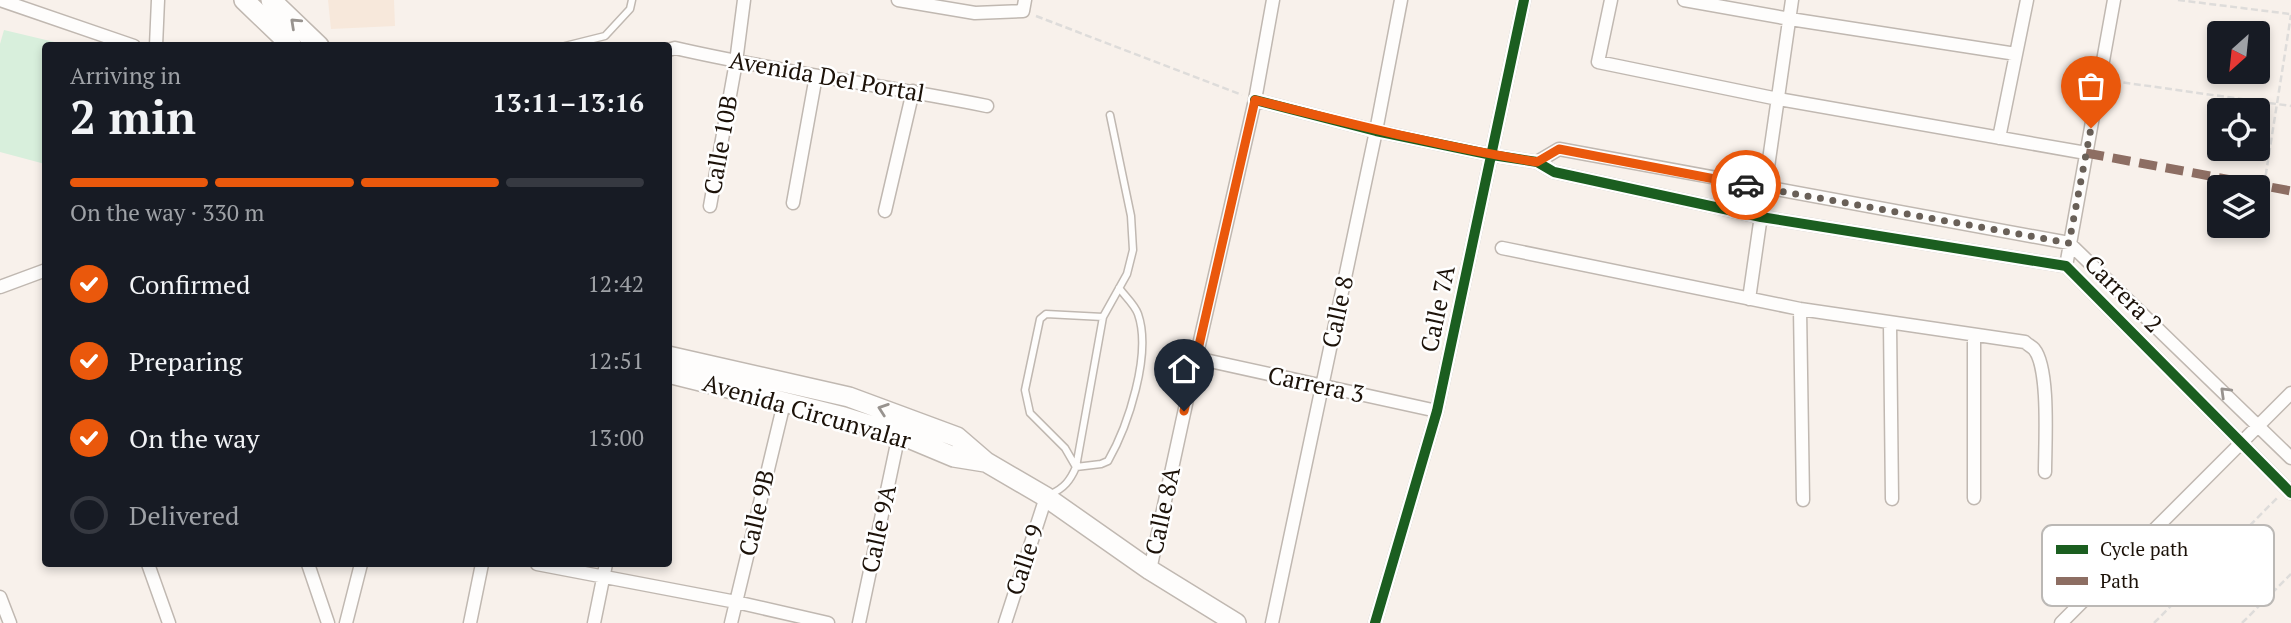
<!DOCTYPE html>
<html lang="en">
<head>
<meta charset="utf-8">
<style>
	:root { --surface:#171b24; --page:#242831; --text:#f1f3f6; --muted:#9ea1a6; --line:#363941; --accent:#ea580c }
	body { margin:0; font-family:"PT Serif",serif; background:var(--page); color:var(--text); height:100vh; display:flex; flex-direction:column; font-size:26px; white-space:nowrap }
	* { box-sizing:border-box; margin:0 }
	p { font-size:23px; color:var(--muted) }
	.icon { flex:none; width:38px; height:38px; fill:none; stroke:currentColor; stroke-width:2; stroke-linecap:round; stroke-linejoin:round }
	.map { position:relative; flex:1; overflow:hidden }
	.panel { position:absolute; left:42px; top:42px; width:630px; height:525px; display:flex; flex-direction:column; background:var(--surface); border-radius:7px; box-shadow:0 4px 10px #0003 }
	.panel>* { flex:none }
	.needle { width:46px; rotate:207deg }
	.tools { position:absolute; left:2207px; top:21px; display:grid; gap:14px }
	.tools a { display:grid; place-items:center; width:63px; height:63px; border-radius:7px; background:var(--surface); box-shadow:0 4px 10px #0003; font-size:35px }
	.pin { position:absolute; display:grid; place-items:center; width:60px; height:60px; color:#fff; margin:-72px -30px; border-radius:50% 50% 50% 0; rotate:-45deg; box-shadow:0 0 7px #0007 }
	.pin .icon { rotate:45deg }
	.courier { position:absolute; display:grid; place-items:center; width:70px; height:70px; margin:-35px; border:5px solid #ea580c; border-radius:50%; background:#fff; color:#222; box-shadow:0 2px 9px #0007 }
	.summary em { font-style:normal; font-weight:600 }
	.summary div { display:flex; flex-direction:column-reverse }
	.summary { display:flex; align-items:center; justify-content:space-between; height:119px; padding:0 28px }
	h1 { font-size:46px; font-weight:600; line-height:52px }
	.bar { display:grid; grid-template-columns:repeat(4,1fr); gap:10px 7px; align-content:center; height:84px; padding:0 28px }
	.bar i { height:9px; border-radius:5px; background:var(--line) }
	.bar .selected { background:var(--accent) }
	.bar p { grid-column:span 4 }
	ol { padding:0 28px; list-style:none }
	li { display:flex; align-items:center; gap:21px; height:77px }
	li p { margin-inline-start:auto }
	li .icon { padding:7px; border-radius:50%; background:var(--accent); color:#fff; stroke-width:4 }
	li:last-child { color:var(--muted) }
	li i { width:38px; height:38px; border:4px solid var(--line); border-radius:50% }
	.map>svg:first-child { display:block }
	.built { fill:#f7e8db }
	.park { fill:#d8efdc }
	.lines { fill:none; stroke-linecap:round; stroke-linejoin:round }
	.service-casing { stroke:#c0b8b1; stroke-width:9 }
	.minor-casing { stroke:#c0b8b1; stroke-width:15 }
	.secondary-casing { stroke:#c0b8b1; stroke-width:22 }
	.path { stroke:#dedcda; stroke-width:2.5; stroke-dasharray:7 3.5; stroke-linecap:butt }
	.service { stroke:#fefdfc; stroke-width:6 }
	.minor { stroke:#fefdfc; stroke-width:12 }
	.secondary { stroke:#fefdfc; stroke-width:19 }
	.quiet { stroke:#8d6e63; stroke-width:9; stroke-dasharray:18 9; stroke-linecap:butt }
	.cycleway-casing { stroke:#fff; stroke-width:15 }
	.cycleway { stroke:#1b5e20; stroke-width:10 }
	.oneway { stroke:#98938f }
	.done { stroke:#696058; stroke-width:7; stroke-dasharray:0 12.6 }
	.route { stroke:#ea580c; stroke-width:9 }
	.labels { text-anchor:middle; stroke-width:5; stroke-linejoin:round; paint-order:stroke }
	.street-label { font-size:24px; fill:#1c1209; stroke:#fff }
	.key { fill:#fff; stroke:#bbb8b5; stroke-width:2 }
	.key-label { font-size:19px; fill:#1c1209 }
</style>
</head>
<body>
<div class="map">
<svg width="2291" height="623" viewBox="0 0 2291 623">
	<rect width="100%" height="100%" fill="#f8f1eb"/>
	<path class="built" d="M328 0H394L395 26 331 29Z"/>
	<path class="park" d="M4 30 67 45 46 46 45 164 0 152V44Z"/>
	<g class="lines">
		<g class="service-casing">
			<path id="service" d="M565 46 605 36 630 9 632 0
				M1103 317 1046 314 1040 319 1025 390 1030 413 1065 448 1076 467 1101 464 1108 461C1128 426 1152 354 1138 314 1135 305 1125 296 1119 288
				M1051 494C1064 488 1070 481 1076 467L1103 317 1127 274 1133 250 1131 216 1110 115"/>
		</g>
		<g class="minor-casing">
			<path id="minor" d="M0 0 134 46
				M898 0 975 13 1023 11 1025 0
				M1611 0 1598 62 1778 99 2086 153
				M1684 0 1790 19 2016 54
				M156 46 158 0
				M668 50 675 48C778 72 883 85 987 106
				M1255 100 1376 131 1492 155 1537 162 1554 172 1761 217 2066 266 2291 493
				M1999 138 2027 0
				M1537 162 1559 149 2069 243 2291 458
				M793 203 816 76
				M710 206 736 62 744 0
				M885 211 913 91
				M1502 248 1800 309 2025 342C2028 345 2031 346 2034 349 2050 368 2045 445 2045 472
				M2066 266 2114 0
				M0 287 46 270
				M1749 299 1792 0
				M1800 309 1803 500
				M1890 324 1892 499
				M1196 358 1437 411
				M1974 498V335
				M148 564 169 623
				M308 564 328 623
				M537 564 736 602 828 623
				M1150 570 1196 358 1255 100 1273 0
				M0 597 10 623
				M346 623 361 564
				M470 623 482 564
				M594 623 606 564
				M731 623 784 403
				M859 623 899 434
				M1005 623 1046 497
				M1272 623 1376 131 1401 0
				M1375 623 1437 411 1524 0
				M2061 623 2291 393"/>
		</g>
		<g class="secondary-casing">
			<path id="secondary" d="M244 0 292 46
				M271 0 319 46
				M668 356 849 397 957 437 986 462 1046 497 1150 570 1236 623
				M668 373 844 417 899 434 954 457 985 462"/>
		</g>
		<path class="path" d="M2178 0 2290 14
			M1036 16 1242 95
			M2113 81 2291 106
			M2264 186 2291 15
			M2154 623 2277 498
			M2242 623 2291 574"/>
		<use href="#service" class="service"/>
		<use href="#minor" class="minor"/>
		<use href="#secondary" class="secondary"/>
		<path class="quiet" d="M2086 153 2291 191"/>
		<g class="cycleway-casing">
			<path id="cycleway" d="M1255 100 1376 131 1492 155 1537 162 1554 172 1761 217 2066 266 2291 493
				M1375 623 1437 411 1524 0"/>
		</g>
		<use href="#cycleway" class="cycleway"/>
	</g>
	<defs><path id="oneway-chevron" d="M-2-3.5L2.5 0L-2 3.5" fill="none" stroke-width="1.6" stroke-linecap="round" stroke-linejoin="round" transform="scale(1.75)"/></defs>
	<g class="oneway">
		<use href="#oneway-chevron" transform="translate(295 23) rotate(-137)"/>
		<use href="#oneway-chevron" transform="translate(2225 392) rotate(-136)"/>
		<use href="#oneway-chevron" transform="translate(883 409) rotate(-161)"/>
	</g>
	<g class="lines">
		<path class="done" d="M1746 185 2069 243 2091 128"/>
		<path class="route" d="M1184 411 1255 100C1349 123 1442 147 1537 162L1559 149 1746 185"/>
	</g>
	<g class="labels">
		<g class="street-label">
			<text transform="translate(827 77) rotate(10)" y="8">Avenida Del Portal</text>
			<text transform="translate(721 145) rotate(-80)" y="8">Calle 10B</text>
			<text transform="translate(2123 294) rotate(45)" y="8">Carrera 2</text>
			<text transform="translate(1438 309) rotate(-78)" y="8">Calle 7A</text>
			<text transform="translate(1338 312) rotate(-78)" y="8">Calle 8</text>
			<text transform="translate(1316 385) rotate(12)" y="8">Carrera 3</text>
			<text transform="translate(807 412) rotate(16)" y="8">Avenida Circunvalar</text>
			<text transform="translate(1163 511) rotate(-78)" y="8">Calle 8A</text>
			<text transform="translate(757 513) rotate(-77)" y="8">Calle 9B</text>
			<text transform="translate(879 529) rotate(-78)" y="8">Calle 9A</text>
			<text transform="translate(1025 560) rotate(-72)" y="8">Calle 9</text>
		</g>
	</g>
	<rect x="2042" y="525" width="232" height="81" rx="10" class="key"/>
	<rect x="2056" y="545" width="32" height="9" fill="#1b5e20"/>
	<rect x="2056" y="577" width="32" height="8" fill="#8d6e63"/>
	<g class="key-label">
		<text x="2100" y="556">Cycle path</text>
		<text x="2100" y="588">Path</text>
	</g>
</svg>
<div class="tools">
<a><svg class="needle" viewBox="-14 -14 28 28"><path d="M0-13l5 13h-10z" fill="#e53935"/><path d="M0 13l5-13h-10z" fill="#9ea1a6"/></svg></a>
<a><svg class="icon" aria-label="locate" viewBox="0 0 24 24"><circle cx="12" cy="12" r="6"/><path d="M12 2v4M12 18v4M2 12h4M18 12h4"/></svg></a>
<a><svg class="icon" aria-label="layers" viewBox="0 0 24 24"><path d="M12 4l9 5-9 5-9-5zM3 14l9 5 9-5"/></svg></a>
</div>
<div class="pin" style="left:2091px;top:128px;background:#ea580c"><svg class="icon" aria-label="bag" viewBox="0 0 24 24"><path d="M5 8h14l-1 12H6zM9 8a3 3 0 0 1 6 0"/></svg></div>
<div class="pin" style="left:1184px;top:411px;background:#1f2937"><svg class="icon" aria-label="home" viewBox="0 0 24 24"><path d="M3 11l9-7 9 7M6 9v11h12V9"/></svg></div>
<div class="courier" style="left:1746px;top:185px"><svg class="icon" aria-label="car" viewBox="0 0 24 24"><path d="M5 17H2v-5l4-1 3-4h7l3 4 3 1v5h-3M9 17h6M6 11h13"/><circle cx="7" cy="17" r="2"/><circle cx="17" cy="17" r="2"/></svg></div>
<section class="panel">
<div class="summary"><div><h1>2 min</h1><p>Arriving in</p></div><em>13:11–13:16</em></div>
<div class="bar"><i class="selected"></i><i class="selected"></i><i class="selected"></i><i></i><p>On the way · 330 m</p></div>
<ol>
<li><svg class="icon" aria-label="check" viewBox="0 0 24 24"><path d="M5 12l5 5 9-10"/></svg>Confirmed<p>12:42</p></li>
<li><svg class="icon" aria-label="check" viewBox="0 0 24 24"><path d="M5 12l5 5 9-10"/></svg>Preparing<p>12:51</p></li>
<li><svg class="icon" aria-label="check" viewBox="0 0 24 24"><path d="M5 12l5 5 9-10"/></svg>On the way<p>13:00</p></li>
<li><i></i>Delivered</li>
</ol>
</section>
</div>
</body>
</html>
